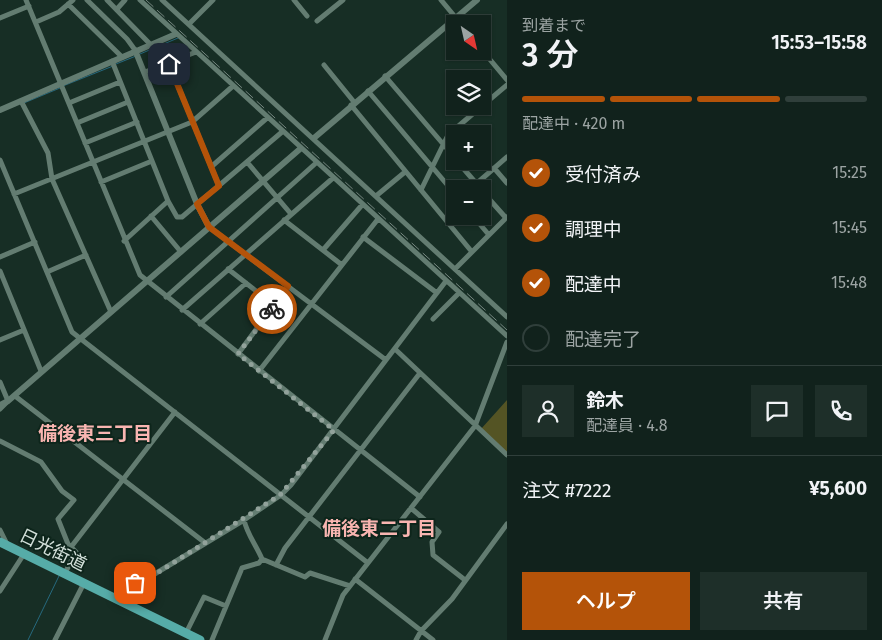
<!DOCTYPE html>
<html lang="ja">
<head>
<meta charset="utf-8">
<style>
	:root { --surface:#11221c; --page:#1e2f29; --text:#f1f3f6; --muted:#9ca4a3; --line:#303f3b; --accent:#b45309 }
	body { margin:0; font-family:"Fira Sans","Noto Sans JP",sans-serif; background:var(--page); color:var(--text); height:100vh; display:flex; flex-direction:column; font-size:19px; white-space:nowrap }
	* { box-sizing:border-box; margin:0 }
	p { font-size:16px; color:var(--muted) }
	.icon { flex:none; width:28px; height:28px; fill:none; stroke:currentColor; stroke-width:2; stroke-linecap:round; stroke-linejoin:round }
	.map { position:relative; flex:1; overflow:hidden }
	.side { display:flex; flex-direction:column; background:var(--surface); width:375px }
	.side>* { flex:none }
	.needle { width:32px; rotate:146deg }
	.buttons { position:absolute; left:446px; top:15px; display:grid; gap:10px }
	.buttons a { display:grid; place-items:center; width:45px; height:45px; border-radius:0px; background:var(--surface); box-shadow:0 1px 4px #0004,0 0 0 1px var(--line); font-size:25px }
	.pin { position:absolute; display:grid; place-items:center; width:42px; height:42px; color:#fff; margin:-21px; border-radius:10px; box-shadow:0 2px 8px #0006 }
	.courier { position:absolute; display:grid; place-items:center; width:50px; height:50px; margin:-25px; border:4px solid #b45309; border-radius:50%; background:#fff; color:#222; box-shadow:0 1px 6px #0007 }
	.summary em { font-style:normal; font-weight:600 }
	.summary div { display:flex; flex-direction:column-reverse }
	.summary { display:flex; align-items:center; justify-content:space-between; height:85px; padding:0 15px }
	h1 { font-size:32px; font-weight:600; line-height:38px }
	.bar { display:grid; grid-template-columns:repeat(4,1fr); gap:8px 5px; align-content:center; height:60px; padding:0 15px }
	.bar i { height:6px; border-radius:4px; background:var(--line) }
	.bar .current { background:var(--accent) }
	.bar p { grid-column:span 4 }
	.line { display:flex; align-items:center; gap:12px; padding:0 15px; border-top:1px solid var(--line) }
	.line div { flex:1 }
	.round { display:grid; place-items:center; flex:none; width:52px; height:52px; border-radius:0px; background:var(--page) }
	ol { padding:0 15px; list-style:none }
	li { display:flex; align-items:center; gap:15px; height:55px }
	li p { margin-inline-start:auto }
	li .icon { padding:5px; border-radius:50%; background:var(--accent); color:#fff; stroke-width:4 }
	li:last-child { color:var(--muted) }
	li i { width:28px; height:28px; border:2px solid var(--line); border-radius:50% }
	.cta { display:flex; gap:10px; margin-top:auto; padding:10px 15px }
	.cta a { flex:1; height:58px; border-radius:0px; background:var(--accent); color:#fff; font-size:20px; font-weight:600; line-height:58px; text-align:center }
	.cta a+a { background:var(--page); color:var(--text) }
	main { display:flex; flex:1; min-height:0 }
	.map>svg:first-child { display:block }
	.green { fill:#545424 }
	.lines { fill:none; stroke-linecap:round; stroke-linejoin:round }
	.stream { stroke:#26697e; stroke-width:1 }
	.minor { stroke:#637c71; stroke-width:5 }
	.tertiary { stroke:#637c71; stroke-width:6 }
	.trunk { stroke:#56aca8; stroke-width:9 }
	.rail { stroke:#758780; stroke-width:1; stroke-dasharray:10 5; stroke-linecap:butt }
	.done { stroke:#92a29b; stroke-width:5; stroke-dasharray:0 9 }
	.route { stroke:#b45309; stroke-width:6 }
	.labels { text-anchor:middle; stroke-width:4; stroke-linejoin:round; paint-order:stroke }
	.street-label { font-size:18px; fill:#d4e1db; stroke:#0d251b }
	.neighbourhood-label { font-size:19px; font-weight:bold; fill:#f9b5b1; stroke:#0d251b }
</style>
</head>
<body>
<main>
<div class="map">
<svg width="507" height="640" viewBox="0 0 507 640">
	<rect width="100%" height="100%" fill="#172e25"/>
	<path class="green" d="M507 400V453L481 429Z"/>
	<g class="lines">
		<path class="stream" d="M140 54 178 38
			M116 64 136 56
			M63 86 113 66
			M24 103 60 88
			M28 640 59 576"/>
		<path class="minor" d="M26 0 140 275 420 497
			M87 0 127 39 135 50
			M107 0 150 44
			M140 0 507 336
			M162 0 507 317
			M294 0 307 16
			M441 0 461 24
			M68 4 122 57
			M117 9 125 0
			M0 18 29 6
			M317 21 343 0
			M36 22 59 12 73 0
			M189 24 213 0
			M482 50 507 80
			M112 61 168 201 177 217H182L282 132
			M169 64 219 186
			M324 65 354 102
			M145 72 196 52
			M385 76 455 158
			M368 91 455 194
			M21 101 48 153 52 179 111 312
			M69 103 120 82
			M351 105 472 252
			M482 106 507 85
			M77 123 128 102
			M85 143 137 122
			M0 160 72 332 368 563
			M457 161 481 189
			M247 162 291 214
			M211 167 267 118
			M494 168 507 183
			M101 182 152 161
			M476 184 507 157
			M421 190 448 135 482 106
			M482 191 506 218
			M14 194 192 122 233 86
			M376 196 405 172
			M151 216 181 252
			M473 216 489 235
			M284 220 342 265
			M209 227 386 360
			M363 237 437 293
			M124 241 168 201
			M323 250 362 205
			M0 257 35 242
			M228 269 274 305
			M455 269 507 217
			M0 271 41 371
			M47 272 86 255
			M166 297 316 163
			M182 310 333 178
			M433 319 459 293
			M200 324 246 283
			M0 340 24 330
			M395 349 507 455
			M238 354 288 286
			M259 371 378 219
			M0 382 8 401 0 409
			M15 396 204 542
			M0 441 41 462 62 491 74 500 58 519 68 544 76 552 65 573
			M411 508 439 532 432 542 433 555 465 580
			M244 520C247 534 256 545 262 559L305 577 310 573 350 586
			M0 530 7 544
			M71 547 175 412
			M276 565 285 548 420 373
			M355 579 433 640
			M0 591 24 554
			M116 599 135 583 153 575 244 520 281 495 291 485 446 281
			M186 633 204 597 226 606
			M55 640 84 583
			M212 640 242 568 259 563 262 559
			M325 640 343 595 475 426 507 342
			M416 640 421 631 452 599 507 524"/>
		<path class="tertiary" d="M135 50 197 204 209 227
			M0 110 176 34
			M314 138 477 0
			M0 405 8 401 300 149"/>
		<path class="trunk" d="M0 542 200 640"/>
		<path class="rail" d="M146 0 507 330"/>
	</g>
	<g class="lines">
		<path class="done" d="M135 583 154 575 280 495 334 430 238 354 272 309"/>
		<path class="route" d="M169 64 219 186 197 204 209 227 288 286 272 309"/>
	</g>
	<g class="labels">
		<g class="street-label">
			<text transform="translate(53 550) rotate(26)" y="6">日光街道</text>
		</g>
		<g class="neighbourhood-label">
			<text x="95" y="440">備後東三丁目</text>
			<text x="379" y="535">備後東二丁目</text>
		</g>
	</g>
</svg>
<div class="buttons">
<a><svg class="needle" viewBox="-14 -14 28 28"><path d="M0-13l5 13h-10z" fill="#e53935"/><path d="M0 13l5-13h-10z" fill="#9ca4a3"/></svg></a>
<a><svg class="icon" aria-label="layers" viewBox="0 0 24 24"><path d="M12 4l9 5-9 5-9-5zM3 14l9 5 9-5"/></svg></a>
<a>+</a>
<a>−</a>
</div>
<div class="pin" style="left:135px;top:583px;background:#ea580c"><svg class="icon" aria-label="bag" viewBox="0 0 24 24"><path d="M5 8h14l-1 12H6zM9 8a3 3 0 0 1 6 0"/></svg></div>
<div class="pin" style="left:169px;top:64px;background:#1f2937"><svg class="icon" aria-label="home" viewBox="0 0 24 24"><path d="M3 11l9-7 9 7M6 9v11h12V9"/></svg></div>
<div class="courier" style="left:272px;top:309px"><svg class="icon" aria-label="bike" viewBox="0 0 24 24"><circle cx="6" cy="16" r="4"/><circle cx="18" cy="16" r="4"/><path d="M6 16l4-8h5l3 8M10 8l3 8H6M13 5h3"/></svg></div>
</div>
<section class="side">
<div class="summary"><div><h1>3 分</h1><p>到着まで</p></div><em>15:53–15:58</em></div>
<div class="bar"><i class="current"></i><i class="current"></i><i class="current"></i><i></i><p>配達中 · 420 m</p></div>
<ol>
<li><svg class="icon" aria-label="check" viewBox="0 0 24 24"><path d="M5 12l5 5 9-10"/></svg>受付済み<p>15:25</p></li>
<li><svg class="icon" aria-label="check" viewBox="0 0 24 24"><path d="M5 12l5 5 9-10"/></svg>調理中<p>15:45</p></li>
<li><svg class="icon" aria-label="check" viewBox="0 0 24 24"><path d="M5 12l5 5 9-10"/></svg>配達中<p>15:48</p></li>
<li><i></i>配達完了</li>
</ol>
<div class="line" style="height:90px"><a class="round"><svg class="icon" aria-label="person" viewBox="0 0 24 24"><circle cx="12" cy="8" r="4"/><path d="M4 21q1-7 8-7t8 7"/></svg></a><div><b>鈴木</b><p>配達員 · 4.8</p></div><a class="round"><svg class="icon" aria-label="chat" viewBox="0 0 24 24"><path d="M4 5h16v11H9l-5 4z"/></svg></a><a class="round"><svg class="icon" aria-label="phone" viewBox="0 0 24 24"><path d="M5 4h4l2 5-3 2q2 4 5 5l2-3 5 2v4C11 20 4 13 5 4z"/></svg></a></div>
<div class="line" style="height:65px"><div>注文 #7222</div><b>¥5,600</b></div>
<div class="cta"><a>ヘルプ</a><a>共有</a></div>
</section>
</main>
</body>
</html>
